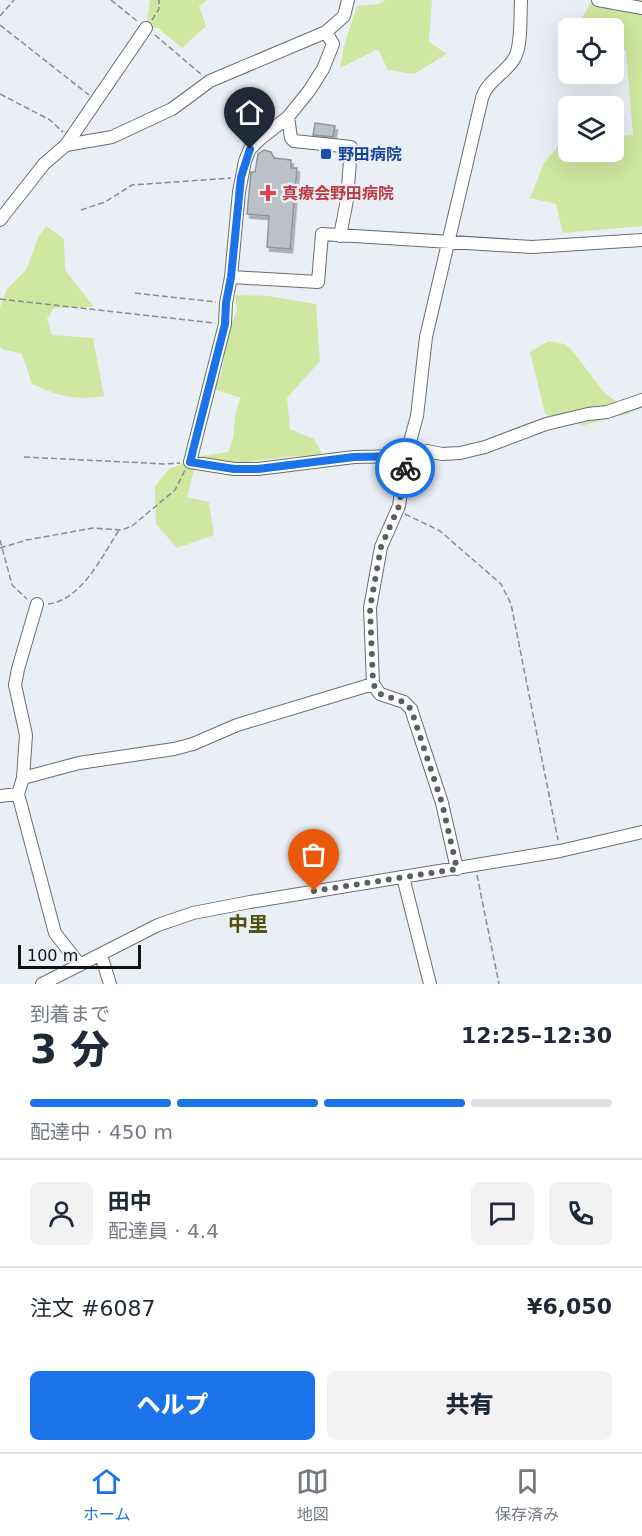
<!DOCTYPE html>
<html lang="ja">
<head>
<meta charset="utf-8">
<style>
	:root { --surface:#fff; --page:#f2f2f3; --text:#1f2937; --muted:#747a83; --line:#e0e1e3; --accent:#1a73e8 }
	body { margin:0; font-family:"DejaVu Sans","Noto Sans JP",sans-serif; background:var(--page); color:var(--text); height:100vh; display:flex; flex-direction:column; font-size:22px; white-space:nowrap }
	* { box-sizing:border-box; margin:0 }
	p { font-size:20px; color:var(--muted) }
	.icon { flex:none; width:33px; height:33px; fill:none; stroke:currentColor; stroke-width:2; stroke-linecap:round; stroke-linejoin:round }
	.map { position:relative; height:984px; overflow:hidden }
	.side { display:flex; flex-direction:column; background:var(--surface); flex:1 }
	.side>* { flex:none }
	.tools { position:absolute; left:558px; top:18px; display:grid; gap:12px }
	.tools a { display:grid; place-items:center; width:66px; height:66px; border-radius:9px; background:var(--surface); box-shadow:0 6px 24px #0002; font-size:30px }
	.scale { position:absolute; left:18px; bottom:15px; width:123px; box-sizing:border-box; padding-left:6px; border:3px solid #0f1113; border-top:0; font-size:16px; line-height:21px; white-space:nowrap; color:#0f1113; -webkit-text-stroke:4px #eaeff5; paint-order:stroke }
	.pin { position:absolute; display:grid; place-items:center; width:51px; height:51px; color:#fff; margin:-62px -26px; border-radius:50% 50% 50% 0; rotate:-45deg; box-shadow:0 0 6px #0007 }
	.pin .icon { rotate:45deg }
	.courier { position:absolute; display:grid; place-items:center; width:60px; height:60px; margin:-30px; border:4px solid #1a73e8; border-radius:50%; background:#fff; color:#222; box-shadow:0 2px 8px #0007 }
	.summary em { font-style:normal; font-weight:800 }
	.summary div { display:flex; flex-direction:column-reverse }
	.summary { display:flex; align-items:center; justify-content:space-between; height:102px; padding:0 30px }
	h1 { font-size:39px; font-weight:800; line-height:45px }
	.bar { display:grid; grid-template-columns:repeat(4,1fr); gap:9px 6px; align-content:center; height:72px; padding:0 30px }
	.bar i { height:8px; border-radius:4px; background:var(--line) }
	.bar .active { background:var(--accent) }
	.bar p { grid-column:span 4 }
	.line { display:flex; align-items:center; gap:15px; padding:0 30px; border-top:2px solid var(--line) }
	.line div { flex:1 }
	.round { display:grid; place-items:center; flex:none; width:63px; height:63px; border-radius:9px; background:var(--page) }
	.action { display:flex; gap:12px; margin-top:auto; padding:12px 30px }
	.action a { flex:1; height:69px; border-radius:9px; background:var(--accent); color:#fff; font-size:24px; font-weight:800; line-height:69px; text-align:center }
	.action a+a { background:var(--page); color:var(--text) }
	.tab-bar { display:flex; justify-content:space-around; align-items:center; height:84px; border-top:2px solid var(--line); background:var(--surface); font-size:16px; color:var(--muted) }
	.tab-bar a { display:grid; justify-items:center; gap:3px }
	.tab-bar .active { color:var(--accent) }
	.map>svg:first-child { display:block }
	.green { fill:#cfe7a0 }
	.building { fill:#bcc1c7; stroke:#91969b; stroke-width:1.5; filter:url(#shadow) }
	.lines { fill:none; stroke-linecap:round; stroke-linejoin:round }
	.minor-casing { stroke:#6a6e73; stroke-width:14 }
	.path { stroke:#898c91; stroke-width:1.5; stroke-dasharray:6 3; stroke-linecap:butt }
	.minor { stroke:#fff; stroke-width:12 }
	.done { stroke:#5c5f62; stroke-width:6; stroke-dasharray:0 10.8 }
	.route { stroke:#1a73e8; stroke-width:8 }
	.transit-dot { fill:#1a4fb4; stroke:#eaeff5; stroke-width:2 }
	.health-dot { fill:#e0444e; stroke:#eaeff5; stroke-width:2 }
	.labels { text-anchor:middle; stroke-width:5; stroke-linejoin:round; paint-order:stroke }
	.transit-label { font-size:16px; font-weight:bold; fill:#164399; stroke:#eaeff5; text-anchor:start }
	.health-label { font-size:16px; font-weight:bold; fill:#be3a42; stroke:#eaeff5; text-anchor:start }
	.quarter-label { font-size:20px; font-weight:bold; fill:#554f10; stroke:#eaeff5 }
</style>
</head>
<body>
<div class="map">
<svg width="642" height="984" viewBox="0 0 642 984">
	<defs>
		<filter id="shadow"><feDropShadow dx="2.5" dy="4" stdDeviation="0" flood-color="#0004"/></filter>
	</defs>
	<rect width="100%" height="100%" fill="#eaeff5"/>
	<path class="green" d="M150 0H208L199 6 206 26 182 48 158 28H146Z
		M386 0H432L429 42 447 54 414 74 388 70 378 49 340 68 344 46 357 6 379 4Z
		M592 0H642V226L563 233 556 204 530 198 544 163 560 144 568 143V152H614V137L633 135 626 50H614V28H585L582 18Z
		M46 226 64 239 65 270 94 307 54 308 47 319 52 335 93 338 104 396C72 400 62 397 32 384L22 354 2 349 0 346V307L7 289 26 270 38 238Z
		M235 295 268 296 316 304 320 361 287 398 290 429 314 439 323 455 284 457 194 470 187 497 209 502 214 535 177 548 156 524 155 486 169 469 201 456 228 452C238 435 231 415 241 398L214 389 221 375 229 330 237 311Z
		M549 341 564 344 571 349 603 391 630 413 584 425 554 420 545 413 530 352Z"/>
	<path class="building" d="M315 123 335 126 333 137 313 135Z
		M264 150 271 152 274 158 291 160V168H297L290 249 267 247 269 216 247 214 251 172H255L258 154Z"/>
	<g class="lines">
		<g class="minor-casing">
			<path id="minor" d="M598 0 642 8
				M326 32 333 44 323 69 309 91 288 117 260 139 250 149 245 161 239 192 231 277 226 303 225 324 190 462 234 469H258L354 457 406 456 427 451 442 454 460 453 485 447 546 424 588 414 607 412 642 400
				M288 117 291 138 294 141 351 147 347 200 340 236
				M66 145 146 28
				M0 220 44 164 66 145 112 137 172 109 210 81 326 32 344 16 348 0
				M231 277 318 282 322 234 532 247 642 240
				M37 604 18 669 15 685 26 735 23 778 18 794 55 933 80 965
				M23 778 79 763 174 749 193 744 237 725 373 684
				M0 796 18 794
				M457 869 442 803 411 709 404 702 380 694 373 684 370 608 381 547 399 506 406 456 417 416 426 337 482 98C488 79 507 73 515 57 522 44 520 15 521 0
				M403 877 430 984
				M101 955 110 984
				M42 984 158 925 193 913 250 902 560 851 642 832"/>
		</g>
		<path class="path" d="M111 0 137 21
			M0 16 14 0
			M152 20 159 9V0
			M0 25 89 95
			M155 35 202 75
			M0 94 50 120 63 132
			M81 210 105 202 132 185 231 178
			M135 293 216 302
			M0 299 215 323
			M24 457 166 464 180 463
			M405 514 440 531 501 584 511 604 558 840
			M0 540 12 585 27 599
			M0 548 27 540 93 528 122 530 132 526 175 490 185 470
			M48 604C82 600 102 556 119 530
			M477 875 499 984"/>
		<use href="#minor" class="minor"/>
	</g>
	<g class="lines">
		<path class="done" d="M314 891 457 869 442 803 411 709 404 702 380 694 373 684 370 608 381 547 399 506 405 468"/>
		<path class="route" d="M250 149 241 177 231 277 226 303 225 324 190 462 234 469H258L354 457 406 456 405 468"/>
	</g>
	<rect class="transit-dot" x="320" y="148" width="12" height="12" rx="3"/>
	<path class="health-dot" d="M265 184h6v6h6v6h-6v6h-6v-6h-6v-6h6z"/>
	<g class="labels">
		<g class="transit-label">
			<text x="338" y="160">野田病院</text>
		</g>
		<g class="health-label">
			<text x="282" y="199">真療会野田病院</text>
		</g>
		<g class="quarter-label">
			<text x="248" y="931">中里</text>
		</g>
	</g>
</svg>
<div class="tools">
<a><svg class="icon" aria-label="locate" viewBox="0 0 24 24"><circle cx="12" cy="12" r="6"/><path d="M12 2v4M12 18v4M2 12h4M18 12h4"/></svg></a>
<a><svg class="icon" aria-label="layers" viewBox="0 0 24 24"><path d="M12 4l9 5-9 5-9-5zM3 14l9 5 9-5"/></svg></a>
</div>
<div class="scale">100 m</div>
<div class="pin" style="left:314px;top:891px;background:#ea580c"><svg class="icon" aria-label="bag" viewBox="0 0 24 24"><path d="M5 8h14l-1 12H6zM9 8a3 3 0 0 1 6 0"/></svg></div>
<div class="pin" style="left:250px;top:149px;background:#1f2937"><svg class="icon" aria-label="home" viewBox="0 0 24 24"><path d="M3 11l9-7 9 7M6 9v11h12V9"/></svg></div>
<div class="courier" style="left:405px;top:468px"><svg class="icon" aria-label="bike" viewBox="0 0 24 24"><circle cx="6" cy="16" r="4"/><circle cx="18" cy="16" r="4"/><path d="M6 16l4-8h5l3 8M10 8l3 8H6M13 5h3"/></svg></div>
</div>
<section class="side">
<div class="summary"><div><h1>3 分</h1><p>到着まで</p></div><em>12:25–12:30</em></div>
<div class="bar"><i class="active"></i><i class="active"></i><i class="active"></i><i></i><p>配達中 · 450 m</p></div>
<div class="line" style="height:108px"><a class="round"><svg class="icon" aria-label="person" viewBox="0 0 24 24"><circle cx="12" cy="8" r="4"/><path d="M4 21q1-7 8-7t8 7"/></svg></a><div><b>田中</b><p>配達員 · 4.4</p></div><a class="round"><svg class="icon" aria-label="chat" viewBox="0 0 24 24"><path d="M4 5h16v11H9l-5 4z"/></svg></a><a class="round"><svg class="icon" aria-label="phone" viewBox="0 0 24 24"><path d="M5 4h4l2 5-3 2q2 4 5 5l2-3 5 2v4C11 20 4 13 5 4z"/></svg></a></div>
<div class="line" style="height:78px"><div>注文 #6087</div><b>¥6,050</b></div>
<div class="action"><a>ヘルプ</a><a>共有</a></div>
</section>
<nav class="tab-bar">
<a class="active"><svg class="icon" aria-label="home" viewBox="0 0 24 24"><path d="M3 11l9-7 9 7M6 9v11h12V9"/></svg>ホーム</a>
<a><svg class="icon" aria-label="map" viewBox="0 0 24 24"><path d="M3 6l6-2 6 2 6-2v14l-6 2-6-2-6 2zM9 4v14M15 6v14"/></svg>地図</a>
<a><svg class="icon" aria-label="saved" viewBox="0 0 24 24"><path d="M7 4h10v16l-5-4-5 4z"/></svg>保存済み</a>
</nav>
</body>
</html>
